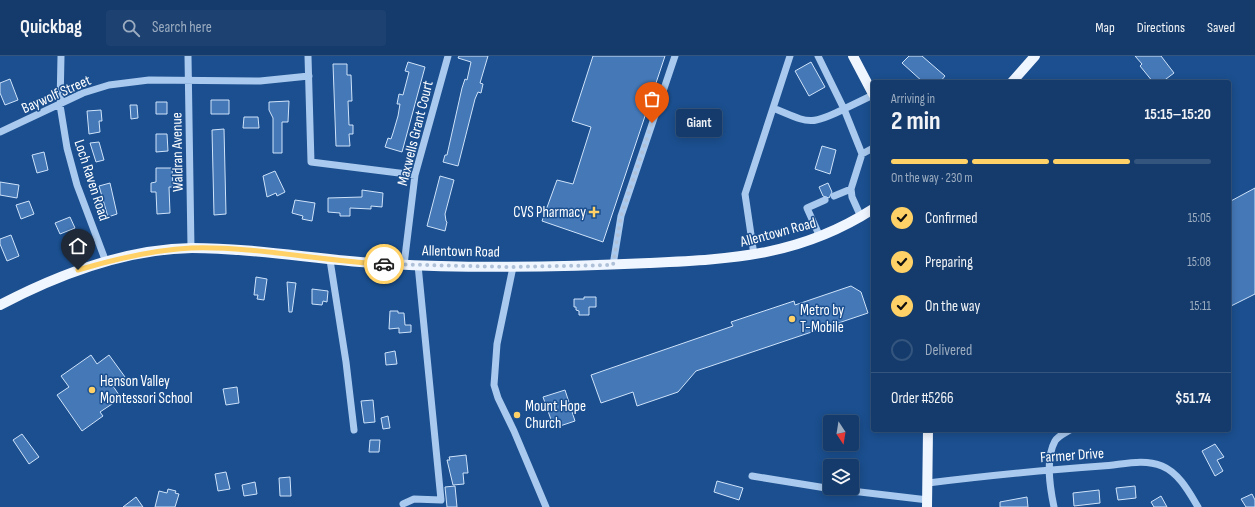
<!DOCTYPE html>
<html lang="en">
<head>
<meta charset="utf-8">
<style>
	:root { --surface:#143b6b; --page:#1d4271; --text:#f1f3f6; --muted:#9dadc1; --line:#33557e; --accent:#ffd166 }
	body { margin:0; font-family:"Sofia Sans Condensed",sans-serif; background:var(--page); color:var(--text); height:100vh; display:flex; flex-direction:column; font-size:15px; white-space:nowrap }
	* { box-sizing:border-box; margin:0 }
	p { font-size:13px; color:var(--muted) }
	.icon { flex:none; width:22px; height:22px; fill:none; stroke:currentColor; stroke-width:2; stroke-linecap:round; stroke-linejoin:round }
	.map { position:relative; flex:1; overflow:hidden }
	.sheet { position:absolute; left:871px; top:24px; width:360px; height:352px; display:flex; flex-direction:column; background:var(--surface); border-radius:4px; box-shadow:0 2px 10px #0003,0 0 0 1px var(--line) }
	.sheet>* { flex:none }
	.needle { width:26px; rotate:168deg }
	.buttons { position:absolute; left:823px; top:359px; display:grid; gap:8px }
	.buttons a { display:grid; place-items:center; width:36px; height:36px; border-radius:4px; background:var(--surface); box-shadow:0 2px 10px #0003,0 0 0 1px var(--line); font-size:20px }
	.pin { position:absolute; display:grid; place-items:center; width:34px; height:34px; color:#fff; margin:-41px -17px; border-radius:50% 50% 50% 0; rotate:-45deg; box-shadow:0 0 4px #0007 }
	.pin .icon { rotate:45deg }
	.courier { position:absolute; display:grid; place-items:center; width:40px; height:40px; margin:-20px; border:3px solid #ffd166; border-radius:50%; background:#fff; color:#222; box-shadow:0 1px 5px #0007 }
	.bubble { position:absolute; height:28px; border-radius:4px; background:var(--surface); box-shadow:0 2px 10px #0003,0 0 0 1px var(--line); font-size:13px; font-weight:700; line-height:28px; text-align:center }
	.overview em { font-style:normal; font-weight:700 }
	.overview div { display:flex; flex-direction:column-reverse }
	.overview { display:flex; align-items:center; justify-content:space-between; height:68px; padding:0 20px }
	h1 { font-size:26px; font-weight:700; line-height:30px }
	.bar { display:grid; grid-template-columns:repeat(4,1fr); gap:6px 4px; align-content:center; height:48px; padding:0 20px }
	.bar i { height:5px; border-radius:3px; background:var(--line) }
	.bar .on { background:var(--accent) }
	.bar p { grid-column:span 4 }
	.line { display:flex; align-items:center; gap:10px; padding:0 20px; border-top:1px solid var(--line) }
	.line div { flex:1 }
	ol { padding:0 20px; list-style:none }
	li { display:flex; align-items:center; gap:12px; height:44px }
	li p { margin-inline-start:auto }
	li .icon { padding:4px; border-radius:50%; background:var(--accent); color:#111; stroke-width:4 }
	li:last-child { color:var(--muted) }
	li i { width:22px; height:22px; border:2px solid var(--line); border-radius:50% }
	header { display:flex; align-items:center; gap:24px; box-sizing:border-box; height:56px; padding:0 20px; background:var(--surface); border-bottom:1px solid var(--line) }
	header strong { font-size:19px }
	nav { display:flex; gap:22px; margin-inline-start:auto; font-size:14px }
	.search { width:280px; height:36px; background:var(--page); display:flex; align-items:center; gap:10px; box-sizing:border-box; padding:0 14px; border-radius:4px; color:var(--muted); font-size:15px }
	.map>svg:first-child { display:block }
	.building { fill:#4478b7; stroke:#cfe3fa }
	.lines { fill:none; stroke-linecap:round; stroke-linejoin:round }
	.minor { stroke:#a9c9ee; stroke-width:7 }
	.major { stroke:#f0f6ff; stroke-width:10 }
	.done { stroke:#afc1d8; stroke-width:4; stroke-dasharray:0 7.2 }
	.route { stroke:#ffd166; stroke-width:5 }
	.poi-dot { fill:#ffd166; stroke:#1b4f8f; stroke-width:1.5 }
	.labels { text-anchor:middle; stroke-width:3; stroke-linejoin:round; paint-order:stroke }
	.street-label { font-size:15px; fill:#fff; stroke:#1b4f8f }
	.poi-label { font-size:15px; fill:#fff; stroke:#1b4f8f; text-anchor:start }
</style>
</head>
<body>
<header>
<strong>Quickbag</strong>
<div class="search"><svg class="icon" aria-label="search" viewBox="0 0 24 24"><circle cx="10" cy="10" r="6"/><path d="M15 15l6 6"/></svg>Search here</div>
<nav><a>Map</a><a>Directions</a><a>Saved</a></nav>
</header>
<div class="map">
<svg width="1255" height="451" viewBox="0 0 1255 451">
	<rect width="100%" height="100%" fill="#1b4f8f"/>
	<path class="building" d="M459 0H488L480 27 483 28 481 37 478 36 475 43 458 110 443 106 445 99H447L462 32 465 23 467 24 471 6 458 2Z
		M593 0H665L603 186 542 165 557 124 573 128 591 71 572 65Z
		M909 0H922L945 20 940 26H923L902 7Z
		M1135 0H1161L1174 17 1162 26H1153L1140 10 1142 8Z
		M408 6 425 11 402 96 385 91 388 82 391 83 393 77 398 60 400 48H397L399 38 403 39 409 16 405 15Z
		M811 6 825 31 809 40 795 15Z
		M333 8H347V19H351L352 45H348L349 69H353V78H349L350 90H336Z
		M10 23 18 44 5 49 0 37V27Z
		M211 44H229V58H211Z
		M289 45 288 66H282V97H273V62L269 54V46Z
		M156 46H167V58H156Z
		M130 49H137L138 62 131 63Z
		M101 54 102 65H99L100 76 89 78 87 55Z
		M244 61H258L259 72H243Z
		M224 73 226 158 214 159 212 74Z
		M156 78H167L168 95 156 96Z
		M99 86 104 104 96 106 90 87Z
		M822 90 836 94 830 118 815 113Z
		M44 96 48 114 37 117 32 99Z
		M156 112H172L173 131H169L170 157 157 158 156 136H151V127L156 126Z
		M275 115 285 136 277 140 276 137 267 141 263 120Z
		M440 120 454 124 445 158 446 165 447 166 445 175 427 170Z
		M0 126 19 129 17 142 0 139Z
		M110 127 117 158 108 161 99 130Z
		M828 127 832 136 829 142 823 140 819 131Z
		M1255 132V238L1229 251V146Z
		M362 134 383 137 382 151 371 150V153L350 152V160H340V157L328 156V142L362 141Z
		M295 144 315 147 312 165 302 163 303 160 292 157Z
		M29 145 34 158 21 163 16 149Z
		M70 161 75 172 60 178 55 167Z
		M11 179 19 200 7 205 0 188V183Z
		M256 221 267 223 264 244 257 243 258 239H254Z
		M287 226 296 227 292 256H289Z
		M851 230 861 236 868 257 696 315 678 336 637 350 633 336 601 347 591 319 733 270 731 266 794 245 795 249Z
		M312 233 328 235 327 246 323 245 322 249 312 248Z
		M584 241H596V251H589V259H579V255L576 254V251H574V243H584Z
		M390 255H398V257H404L405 269H411V276L399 277V272L389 273Z
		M395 295 397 308 386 309 385 297Z
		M91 299 97 308 109 299 125 321 113 330 121 342 100 356 103 360 82 375 57 339 69 331 61 320Z
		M237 331 239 347 226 349 223 333Z
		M565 334 575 365 554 372 543 341Z
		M373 344 375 366 364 367 361 345Z
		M388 360 390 372 383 373 381 362Z
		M22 378 39 401 29 408 13 384Z
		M370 384H380L379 396H369Z
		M1215 388 1224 401 1217 404 1223 415 1215 420 1202 395Z
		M466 399 468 417H463L464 428 453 429 447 404H450L449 401Z
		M226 416 230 433 218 435 215 418Z
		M290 421 291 440H280L279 422Z
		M717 425 743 432 739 444 714 436Z
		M255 426 257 438 244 440 242 429Z
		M455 430 457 451H447L445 431Z
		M1135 430 1136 442 1118 444 1116 432Z
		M168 433 176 435 175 437 179 438 175 451H155L159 435 167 437Z
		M1099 434 1100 447 1074 450 1073 437Z
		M1252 438 1255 444V451H1246L1241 443Z
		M1161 440 1167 451H1154L1151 446Z
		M136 441 143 451H123Z
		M1027 441 1028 451H1000V446Z"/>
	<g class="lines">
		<path class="minor" d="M61 0 60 49 67 92 77 129 106 206
			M188 0 191 192
			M308 0 311 106 415 119
			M818 0 844 53 873 39
			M773 52C808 66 808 71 844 53L862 98 851 133 852 141 861 161
			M0 76 83 37 109 29 149 24 260 25 309 20
			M862 98 873 92
			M834 140 851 133
			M820 181 807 152 825 144
			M754 199 745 138 790 0
			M330 204 346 306 354 374
			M404 209 415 119 448 0
			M613 209 621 160 675 0
			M513 211 497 288 494 329 498 342 514 375 546 451
			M752 420 826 432 928 444
			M928 427C986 420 1043 414 1102 410 1121 409 1143 402 1162 410 1179 417 1189 436 1198 451
			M403 448 414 443 441 444 418 209
			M1054 451C1050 432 1045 403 1055 385 1058 380 1065 377 1070 374"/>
		<path class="major" d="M853 0 873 38
			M1012 26 1035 0
			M0 249C59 218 125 193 192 192 258 192 323 205 389 208 476 213 563 211 649 207 733 203 800 200 873 153
			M927 451 928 374"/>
	</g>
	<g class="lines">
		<path class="done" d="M384 208 508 211 613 209 621 160 652 67"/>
		<path class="route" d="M78 214C115 203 152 194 191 192 255 190 320 205 384 208"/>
	</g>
	<g class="poi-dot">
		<path d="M592 150h4v4h4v4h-4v4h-4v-4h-4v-4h4z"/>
		<circle cx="792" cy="263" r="4"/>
		<circle cx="92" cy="334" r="4"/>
		<circle cx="517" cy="359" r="4"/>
	</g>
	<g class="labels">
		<g class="street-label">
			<text transform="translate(56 38) rotate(-24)" y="5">Baywolf Street</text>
			<text transform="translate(415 77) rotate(-76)" y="5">Maxwells Grant Court</text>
			<text transform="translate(177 96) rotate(-91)" y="5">Waldran Avenue</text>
			<text transform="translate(92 124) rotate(72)" y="5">Loch Raven Road</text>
			<text transform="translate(778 176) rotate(-15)" y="5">Allentown Road</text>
			<text transform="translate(461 195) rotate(1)" y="5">Allentown Road</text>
			<text transform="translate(1072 399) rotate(-4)" y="5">Farmer Drive</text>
		</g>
		<g class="poi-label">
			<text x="586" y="161" text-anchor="end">CVS Pharmacy</text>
			<text x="800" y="259">Metro by<tspan x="800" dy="17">T-Mobile</tspan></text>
			<text x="100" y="330">Henson Valley<tspan x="100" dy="17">Montessori School</tspan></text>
			<text x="525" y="355">Mount Hope<tspan x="525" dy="17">Church</tspan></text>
		</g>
	</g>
</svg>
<div class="buttons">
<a><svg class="needle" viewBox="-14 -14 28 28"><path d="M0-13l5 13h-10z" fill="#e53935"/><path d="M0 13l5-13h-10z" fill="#9dadc1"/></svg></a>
<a><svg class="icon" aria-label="layers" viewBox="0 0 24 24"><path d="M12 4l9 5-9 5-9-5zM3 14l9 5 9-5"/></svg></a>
</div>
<div class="pin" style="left:652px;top:67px;background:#ea580c"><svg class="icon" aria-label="bag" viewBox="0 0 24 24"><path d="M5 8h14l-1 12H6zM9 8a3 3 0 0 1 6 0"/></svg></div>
<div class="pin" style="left:78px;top:214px;background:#1f2937"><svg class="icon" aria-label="home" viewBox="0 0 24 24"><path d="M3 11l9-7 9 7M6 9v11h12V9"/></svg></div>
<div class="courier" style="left:384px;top:208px"><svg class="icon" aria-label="car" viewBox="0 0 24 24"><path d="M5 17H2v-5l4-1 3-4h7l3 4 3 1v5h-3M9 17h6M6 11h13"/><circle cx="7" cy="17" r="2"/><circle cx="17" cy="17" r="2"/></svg></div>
<div class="bubble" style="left:676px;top:53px;width:46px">Giant</div>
<section class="sheet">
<div class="overview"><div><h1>2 min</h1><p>Arriving in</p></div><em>15:15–15:20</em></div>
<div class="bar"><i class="on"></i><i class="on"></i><i class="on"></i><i></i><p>On the way · 230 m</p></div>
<ol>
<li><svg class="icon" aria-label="check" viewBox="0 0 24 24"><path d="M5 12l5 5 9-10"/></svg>Confirmed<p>15:05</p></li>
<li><svg class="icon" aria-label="check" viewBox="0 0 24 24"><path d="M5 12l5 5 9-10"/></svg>Preparing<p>15:08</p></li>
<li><svg class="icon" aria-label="check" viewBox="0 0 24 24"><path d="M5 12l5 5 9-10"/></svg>On the way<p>15:11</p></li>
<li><i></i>Delivered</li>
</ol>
<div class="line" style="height:52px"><div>Order #5266</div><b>$51.74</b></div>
</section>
</div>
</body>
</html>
